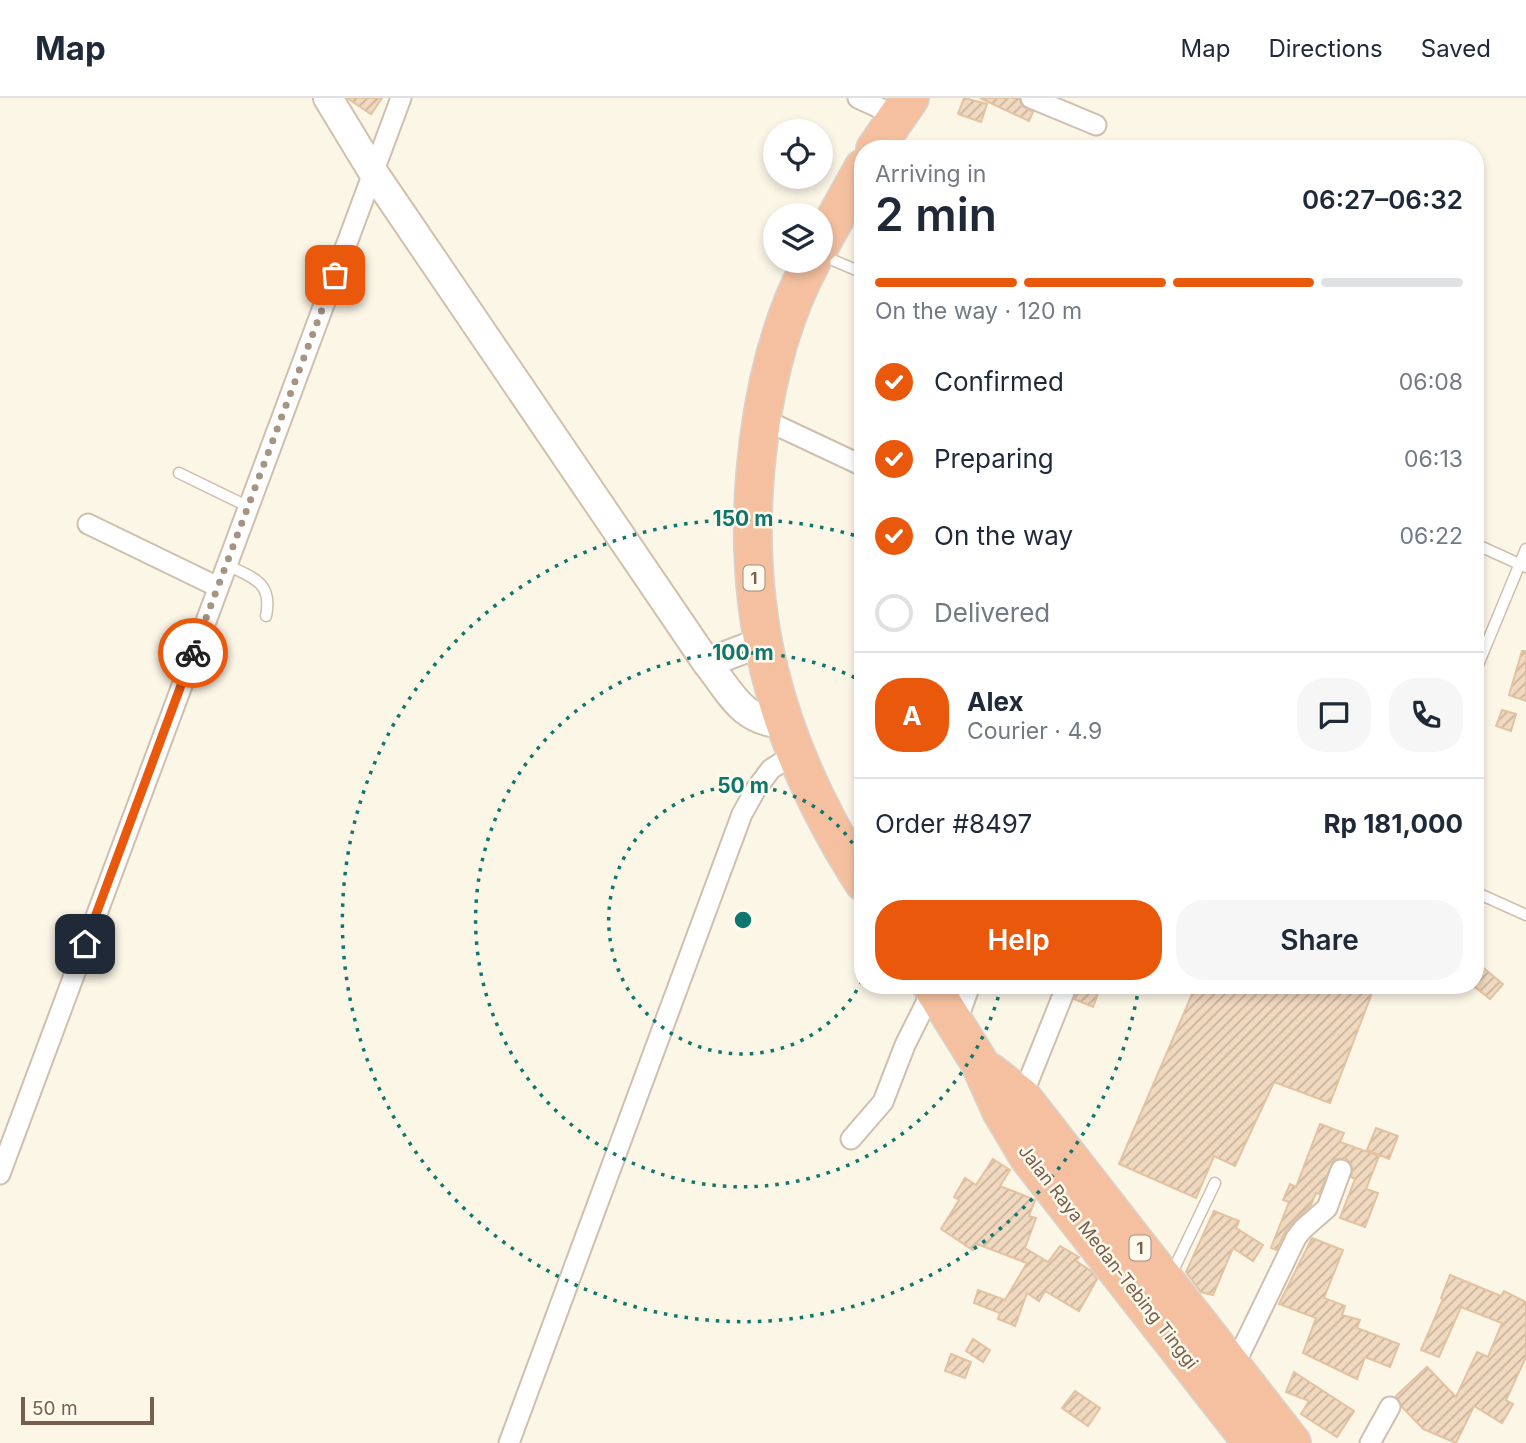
<!DOCTYPE html>
<html lang="en">
<head>
<meta charset="utf-8">
<style>
	:root { --surface:#fff; --page:#f6f6f7; --text:#1f2937; --muted:#747a83; --line:#e0e1e3; --accent:#ea580c }
	body { margin:0; font-family:Inter,sans-serif; background:var(--page); color:var(--text); height:100vh; display:flex; flex-direction:column; font-size:26px; white-space:nowrap }
	* { box-sizing:border-box; margin:0 }
	p { font-size:23px; color:var(--muted) }
	.icon { flex:none; width:38px; height:38px; fill:none; stroke:currentColor; stroke-width:2; stroke-linecap:round; stroke-linejoin:round }
	.map { position:relative; flex:1; overflow:hidden }
	.sheet { position:absolute; left:854px; top:42px; width:630px; height:854px; display:flex; flex-direction:column; background:var(--surface); border-radius:28px; box-shadow:0 4px 10px #0003 }
	.sheet>* { flex:none }
	.fabs { position:absolute; left:763px; top:21px; display:grid; gap:14px }
	.fabs a { display:grid; place-items:center; width:70px; height:70px; border-radius:50%; background:var(--surface); box-shadow:0 4px 10px #0003; font-size:35px }
	.scale { position:absolute; left:21px; bottom:18px; width:133px; box-sizing:border-box; padding-left:7px; border:4px solid #76604c; border-top:0; font-size:19px; line-height:24px; white-space:nowrap; color:#76604c; -webkit-text-stroke:5px #fffaee; paint-order:stroke }
	.pin { position:absolute; display:grid; place-items:center; width:60px; height:60px; color:#fff; margin:-30px; border-radius:14px; box-shadow:0 4px 10px #0006 }
	.courier { position:absolute; display:grid; place-items:center; width:70px; height:70px; margin:-35px; border:5px solid #ea580c; border-radius:50%; background:#fff; color:#222; box-shadow:0 2px 9px #0007 }
	.head em { font-style:normal; font-weight:600 }
	.head div { display:flex; flex-direction:column-reverse }
	.head { display:flex; align-items:center; justify-content:space-between; height:119px; padding:0 21px }
	h1 { font-size:46px; font-weight:600; line-height:52px }
	.bar { display:grid; grid-template-columns:repeat(4,1fr); gap:10px 7px; align-content:center; height:84px; padding:0 21px }
	.bar i { height:9px; border-radius:5px; background:var(--line) }
	.bar .active { background:var(--accent) }
	.bar p { grid-column:span 4 }
	.line { display:flex; align-items:center; gap:18px; padding:0 21px; border-top:2px solid var(--line) }
	.line div { flex:1 }
	.round { display:grid; place-items:center; flex:none; width:74px; height:74px; border-radius:28px; background:var(--page) }
	ol { padding:0 21px; list-style:none }
	li { display:flex; align-items:center; gap:21px; height:77px }
	li p { margin-inline-start:auto }
	li .icon { padding:7px; border-radius:50%; background:var(--accent); color:#fff; stroke-width:4 }
	li:last-child { color:var(--muted) }
	li i { width:38px; height:38px; border:4px solid var(--line); border-radius:50% }
	.button { display:flex; gap:14px; margin-top:auto; padding:14px 21px }
	.button a { flex:1; height:80px; border-radius:28px; background:var(--accent); color:#fff; font-size:28px; font-weight:600; line-height:80px; text-align:center }
	.button a+a { background:var(--page); color:var(--text) }
	header { display:flex; align-items:center; gap:42px; box-sizing:border-box; height:98px; padding:0 35px; background:var(--surface); border-bottom:2px solid var(--line) }
	header strong { font-size:33px }
	nav { display:flex; gap:38px; margin-inline-start:auto; font-size:24px }
	.map>svg:first-child { display:block }
	.building { fill:url(#building-hatch); stroke:#e3c2a0; stroke-width:2 }
	.lines { fill:none; stroke-linecap:round; stroke-linejoin:round }
	.lane-casing { stroke:#cebfae; stroke-width:13 }
	.street-casing { stroke:#cebfae; stroke-width:23 }
	.secondary-casing { stroke:#d1c0ab; stroke-width:32 }
	.highway-casing { stroke:#d9d2cd; stroke-width:40 }
	.lane { stroke:#fff; stroke-width:10 }
	.street { stroke:#fff; stroke-width:19 }
	.secondary { stroke:#fff; stroke-width:28 }
	.highway { stroke:#f4c0a0; stroke-width:37 }
	.done { stroke:#a59482; stroke-width:7; stroke-dasharray:0 12.6 }
	.route { stroke:#ea580c; stroke-width:9 }
	.ring { fill:none; stroke:#0f766e; stroke-width:3.5; stroke-dasharray:3.5 7 }
	.labels { text-anchor:middle; stroke-width:5; stroke-linejoin:round; paint-order:stroke }
	.shield { fill:#fffaee; stroke:#9f8e7d; stroke-width:2 }
	.shield-label { font-size:16px; font-weight:bold; fill:#76604c }
	.street-label { font-size:18px; fill:#76604c; stroke:#fffaee }
	.centre { fill:#0f766e; stroke:#fffaee; stroke-width:3.5 }
	.ring-label { font-size:21px; text-anchor:middle; font-weight:bold; fill:#0f766e; stroke:#fffaee; stroke-width:5; stroke-linejoin:round; paint-order:stroke }
</style>
</head>
<body>
<header>
<strong>Map</strong>
<nav><a>Map</a><a>Directions</a><a>Saved</a></nav>
</header>
<div class="map">
<svg width="1526" height="1345" viewBox="0 0 1526 1345">
	<defs>
		<pattern id="building-hatch" width="6" height="6" patternUnits="userSpaceOnUse" patternTransform="scale(1.75)"><rect width="6" height="6" fill="#f1d9c0"/><path d="M-1 1l2-2M0 6l6-6M5 7l2-2" fill="none" stroke="#c8b39e"/></pattern>
	</defs>
	<rect width="100%" height="100%" fill="#fcf6e7"/>
	<path class="building" d="M347 0H382L371 16Z
		M964 0 987 6 981 24 958 16Z
		M980 0H1019L1022 8 1033 14 1029 23Z
		M1522 553H1526V603L1509 597Z
		M1502 612 1516 616 1511 633 1496 628Z
		M1475 863 1503 886 1490 901 1475 889Z
		M1079 887H1101L1093 909 1074 901Z
		M1196 887H1375L1330 1005 1274 984 1235 1068 1214 1058 1196 1100 1119 1066Z
		M1320 1026 1344 1035 1340 1044 1379 1058 1366 1091 1378 1095 1365 1129 1340 1120 1355 1081 1351 1079 1353 1071 1350 1064 1345 1060 1334 1062 1319 1096 1316 1095 1311 1107 1286 1132 1277 1152 1271 1150 1289 1104 1283 1102 1290 1086 1296 1089Z
		M1376 1030 1398 1038 1389 1061 1367 1052Z
		M993 1061 1010 1072 1000 1088 1035 1102 1029 1118 1036 1120 1025 1150 1048 1164 1060 1148 1079 1159 1076 1163 1091 1173 1097 1181 1079 1213 1045 1193 1039 1203 1027 1195 1015 1228 998 1221 1000 1215 974 1205 978 1192 1005 1202 1027 1165 977 1146 973 1152 941 1131 959 1102 954 1099 965 1080 976 1087Z
		M1214 1113 1239 1123 1236 1130 1263 1147 1253 1163 1233 1150 1213 1197 1201 1194 1186 1174Z
		M1312 1140 1343 1152 1324 1200 1345 1208 1342 1217 1360 1222 1357 1230 1399 1246 1390 1269 1365 1259 1357 1281 1303 1255 1316 1220 1279 1206Z
		M1450 1177 1501 1198 1504 1193 1526 1204V1259L1506 1302 1513 1306 1502 1325 1474 1308 1456 1345 1423 1331 1402 1309 1396 1298 1427 1269 1456 1299 1477 1254 1488 1259 1502 1225 1461 1209 1439 1259 1421 1252 1443 1201 1441 1200Z
		M973 1241 990 1252 983 1264 966 1253Z
		M951 1256 971 1264 965 1280 945 1273Z
		M1294 1274 1354 1313 1337 1339 1301 1316 1309 1303 1286 1294Z
		M1075 1293 1100 1310 1088 1328 1062 1310Z"/>
	<g class="lines">
		<g class="lane-casing">
			<path id="lane" d="M821 157 863 175
				M179 375 249 409
				M1475 446 1526 469
				M227 467C253 480 273 484 266 518
				M1475 574 1526 451
				M1475 794 1526 817
				M1170 1179 1215 1085"/>
		</g>
		<g class="street-casing">
			<path id="street" d="M858 0 897 18
				M1031 0 1096 27
				M761 320 863 368
				M88 426 218 489
				M956 926 970 887
				M1022 999 1067 887
				M851 1041 883 1004 905 947 933 891
				M0 1076 401 0
				M1234 1268 1296 1140 1303 1131 1327 1110 1341 1072
				M509 1345 742 716 756 691 771 671 795 656
				M1370 1345 1390 1309"/>
		</g>
		<g class="secondary-casing">
			<path id="secondary" d="M328 0 373 74 707 565C732 596 741 623 784 626
				M707 565 762 544"/>
		</g>
		<g class="highway-casing">
			<path id="highway" d="M875 51 910 0
				M821 146 863 70
				M812 163C782 218 767 278 759 340 737 506 773 643 863 784
				M931 887 979 964 1001 1013 1029 1060 1252 1345
				M990 974 1022 999 1292 1345"/>
		</g>
		<use href="#lane" class="lane"/>
		<use href="#street" class="street"/>
		<use href="#secondary" class="secondary"/>
		<use href="#highway" class="highway"/>
	</g>
	<g class="lines">
		<path class="done" d="M193 555 335 177"/>
		<path class="route" d="M85 846 193 555"/>
	</g>
	<g class="ring">
		<path d="M862 883A134 134 0 1 1 862 761"/>
		<path d="M1001 889A267 267 0 1 1 862 583"/>
		<path d="M1139 888A401 401 0 1 1 860 439"/>
	</g>
	<g class="labels">
		<g class="shield">
			<rect x="743.5" y="467.5" width="21" height="25" rx="5"/>
			<rect x="1129.5" y="1137.5" width="21" height="25" rx="5"/>
		</g>
		<g class="shield-label">
			<text x="754" y="486">1</text>
			<text x="1140" y="1156">1</text>
		</g>
		<g class="street-label">
			<text transform="translate(1108 1159) rotate(52)" y="6">Jalan Raya Medan-Tebing Tinggi</text>
		</g>
	</g>
	<circle cx="743" cy="822" r="10" class="centre"/>
	<g class="ring-label">
		<text x="743" y="428">150 m</text>
		<text x="743" y="562">100 m</text>
		<text x="743" y="695">50 m</text>
	</g>
</svg>
<div class="fabs">
<a><svg class="icon" aria-label="locate" viewBox="0 0 24 24"><circle cx="12" cy="12" r="6"/><path d="M12 2v4M12 18v4M2 12h4M18 12h4"/></svg></a>
<a><svg class="icon" aria-label="layers" viewBox="0 0 24 24"><path d="M12 4l9 5-9 5-9-5zM3 14l9 5 9-5"/></svg></a>
</div>
<div class="scale">50 m</div>
<div class="pin" style="left:335px;top:177px;background:#ea580c"><svg class="icon" aria-label="bag" viewBox="0 0 24 24"><path d="M5 8h14l-1 12H6zM9 8a3 3 0 0 1 6 0"/></svg></div>
<div class="pin" style="left:85px;top:846px;background:#1f2937"><svg class="icon" aria-label="home" viewBox="0 0 24 24"><path d="M3 11l9-7 9 7M6 9v11h12V9"/></svg></div>
<div class="courier" style="left:193px;top:555px"><svg class="icon" aria-label="bike" viewBox="0 0 24 24"><circle cx="6" cy="16" r="4"/><circle cx="18" cy="16" r="4"/><path d="M6 16l4-8h5l3 8M10 8l3 8H6M13 5h3"/></svg></div>
<section class="sheet">
<div class="head"><div><h1>2 min</h1><p>Arriving in</p></div><em>06:27–06:32</em></div>
<div class="bar"><i class="active"></i><i class="active"></i><i class="active"></i><i></i><p>On the way · 120 m</p></div>
<ol>
<li><svg class="icon" aria-label="check" viewBox="0 0 24 24"><path d="M5 12l5 5 9-10"/></svg>Confirmed<p>06:08</p></li>
<li><svg class="icon" aria-label="check" viewBox="0 0 24 24"><path d="M5 12l5 5 9-10"/></svg>Preparing<p>06:13</p></li>
<li><svg class="icon" aria-label="check" viewBox="0 0 24 24"><path d="M5 12l5 5 9-10"/></svg>On the way<p>06:22</p></li>
<li><i></i>Delivered</li>
</ol>
<div class="line" style="height:126px"><b class="round" style="background:var(--accent);color:#fff">A</b><div><b>Alex</b><p>Courier · 4.9</p></div><a class="round"><svg class="icon" aria-label="chat" viewBox="0 0 24 24"><path d="M4 5h16v11H9l-5 4z"/></svg></a><a class="round"><svg class="icon" aria-label="phone" viewBox="0 0 24 24"><path d="M5 4h4l2 5-3 2q2 4 5 5l2-3 5 2v4C11 20 4 13 5 4z"/></svg></a></div>
<div class="line" style="height:91px"><div>Order #8497</div><b>Rp 181,000</b></div>
<div class="button"><a>Help</a><a>Share</a></div>
</section>
</div>
</body>
</html>
